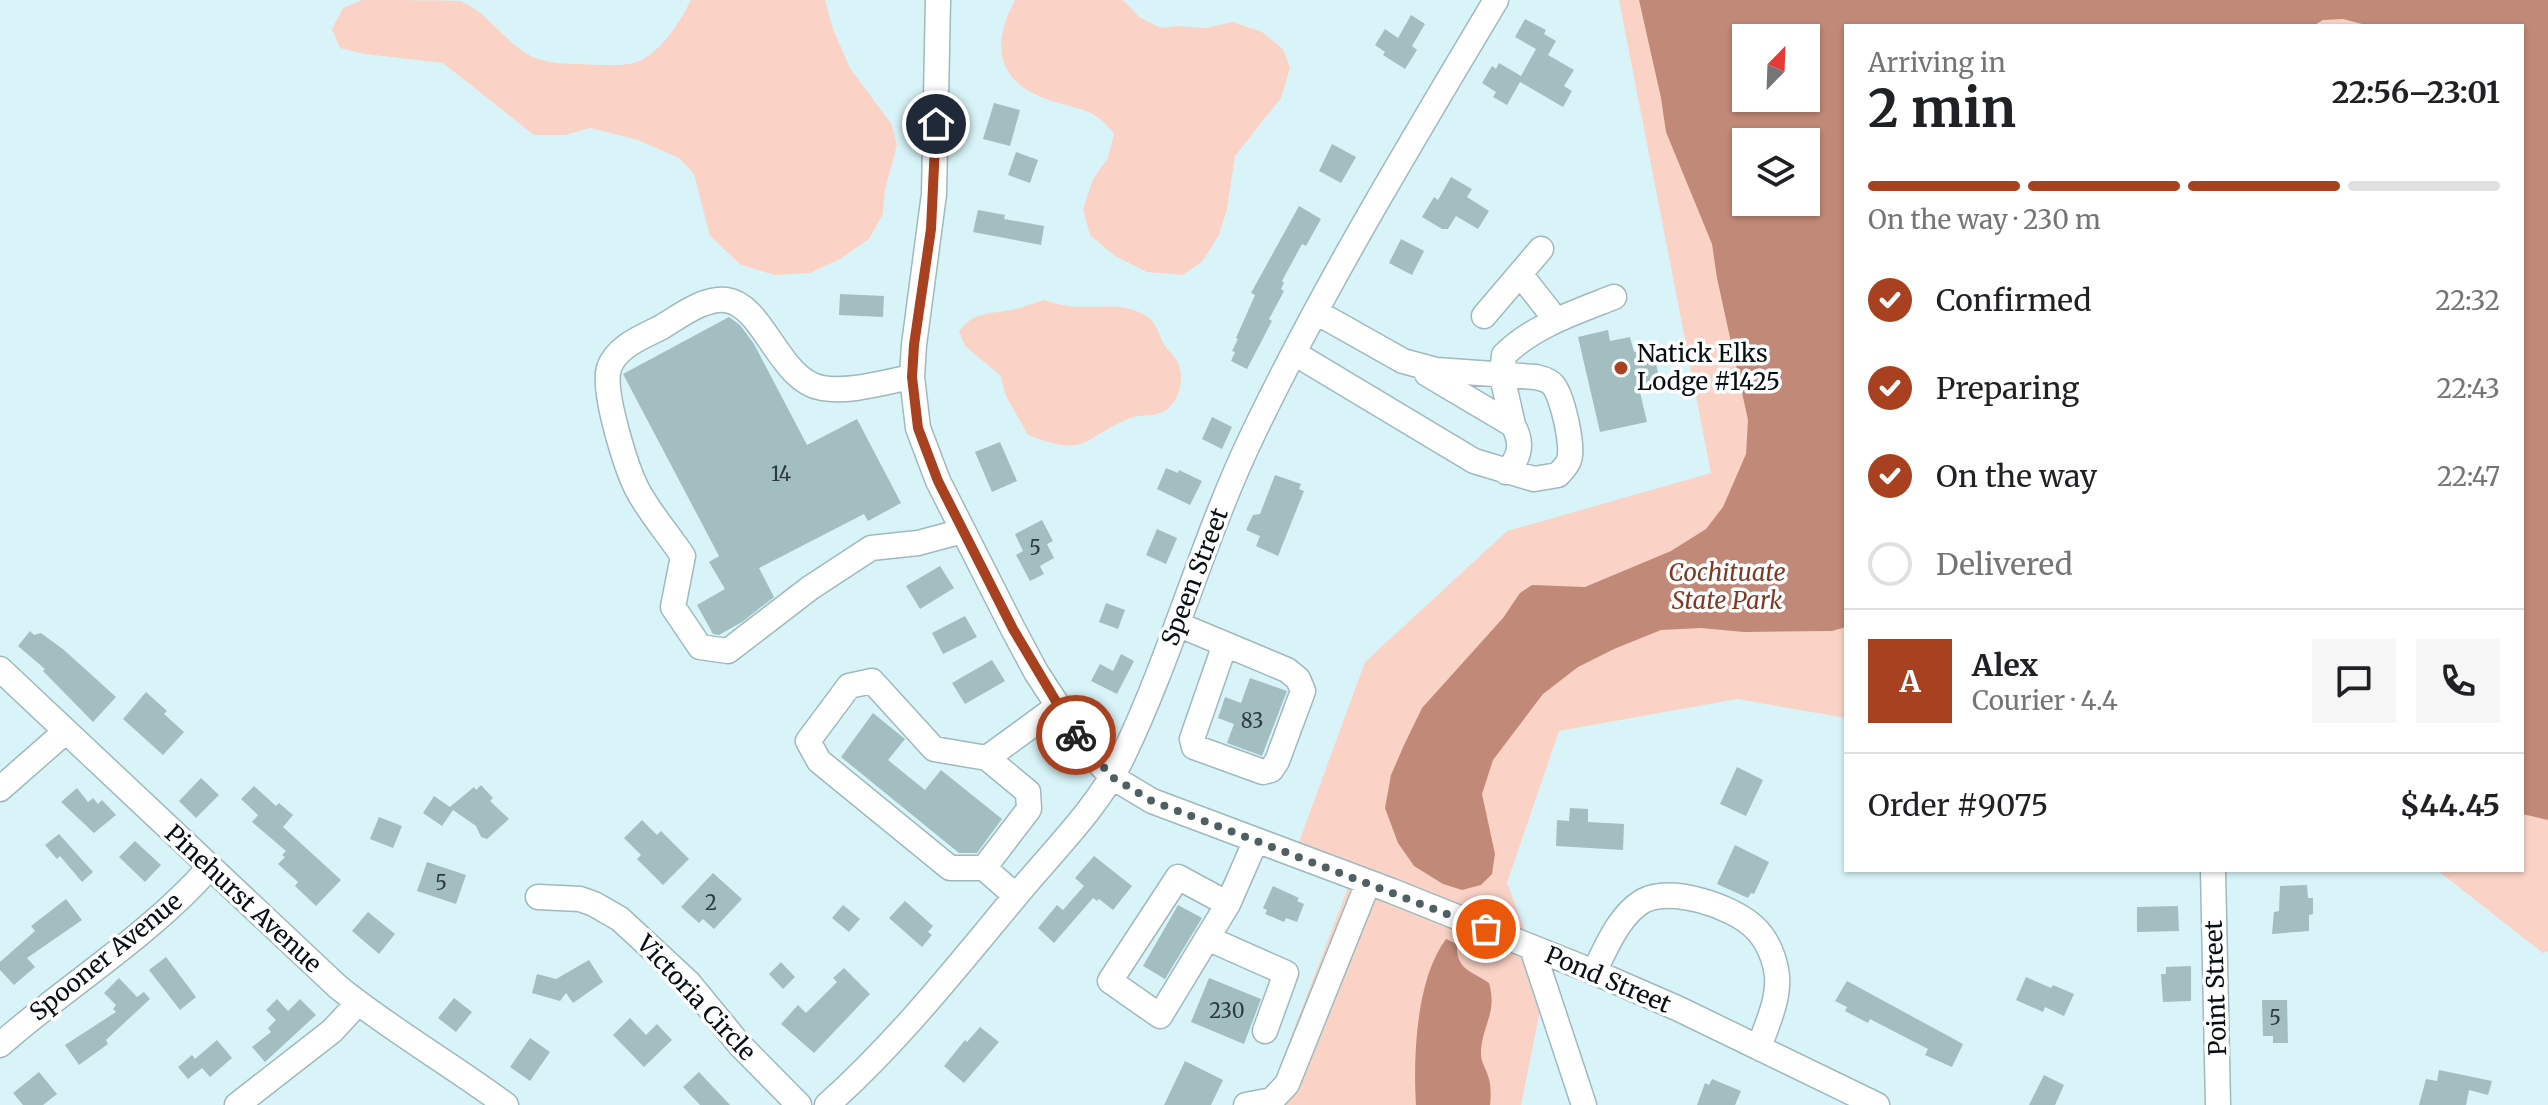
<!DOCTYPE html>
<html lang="en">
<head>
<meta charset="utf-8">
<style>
	:root { --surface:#fff; --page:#f6f6f6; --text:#202124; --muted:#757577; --line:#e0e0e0; --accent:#a8411f }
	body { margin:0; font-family:Merriweather,serif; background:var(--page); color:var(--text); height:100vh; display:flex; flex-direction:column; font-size:30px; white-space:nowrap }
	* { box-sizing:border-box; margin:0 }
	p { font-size:26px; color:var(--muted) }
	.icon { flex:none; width:44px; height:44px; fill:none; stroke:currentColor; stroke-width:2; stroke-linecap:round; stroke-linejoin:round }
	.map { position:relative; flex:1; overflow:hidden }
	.side { position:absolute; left:1844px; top:24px; width:680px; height:848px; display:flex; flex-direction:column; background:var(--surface); border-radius:0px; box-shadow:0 2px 6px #0004 }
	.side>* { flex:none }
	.needle { width:52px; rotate:23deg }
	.controls { position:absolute; left:1732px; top:24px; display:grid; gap:16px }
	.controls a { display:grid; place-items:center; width:88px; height:88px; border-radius:0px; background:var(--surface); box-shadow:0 2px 6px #0004; font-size:40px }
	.pin { position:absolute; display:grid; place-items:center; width:68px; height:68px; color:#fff; margin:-34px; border:4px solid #fff; border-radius:50%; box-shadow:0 2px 8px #0007 }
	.courier { position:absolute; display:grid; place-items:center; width:80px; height:80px; margin:-40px; border:6px solid #a8411f; border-radius:50%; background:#fff; color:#222; box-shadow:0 2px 10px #0007 }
	.headline em { font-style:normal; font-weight:700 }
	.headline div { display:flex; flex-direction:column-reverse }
	.headline { display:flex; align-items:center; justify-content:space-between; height:136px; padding:0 24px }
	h1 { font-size:52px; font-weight:700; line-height:60px }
	.bar { display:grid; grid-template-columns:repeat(4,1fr); gap:12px 8px; align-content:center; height:96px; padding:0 24px }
	.bar i { height:10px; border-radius:6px; background:var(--line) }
	.bar .selected { background:var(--accent) }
	.bar p { grid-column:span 4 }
	.line { display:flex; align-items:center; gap:20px; padding:0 24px; border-top:2px solid var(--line) }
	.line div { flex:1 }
	.round { display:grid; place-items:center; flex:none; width:84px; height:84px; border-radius:0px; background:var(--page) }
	ol { padding:0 24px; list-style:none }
	li { display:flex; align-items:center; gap:24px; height:88px }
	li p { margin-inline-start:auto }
	li .icon { padding:8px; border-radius:50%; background:var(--accent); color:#fff; stroke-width:4 }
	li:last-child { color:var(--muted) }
	li i { width:44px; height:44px; border:4px solid var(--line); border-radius:50% }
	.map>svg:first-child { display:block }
	.green { fill:#fbd3c6; fill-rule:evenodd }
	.water { fill:#c18978; fill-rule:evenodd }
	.building { fill:#a3bec1 }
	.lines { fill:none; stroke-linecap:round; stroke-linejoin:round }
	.minor-casing { stroke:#9fb9bd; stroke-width:27 }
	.minor { stroke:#fff; stroke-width:24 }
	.done { stroke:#505f62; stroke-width:8; stroke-dasharray:0 14.4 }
	.route { stroke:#a8411f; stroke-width:10 }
	.poi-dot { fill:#a8411f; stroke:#fff; stroke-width:3 }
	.labels { text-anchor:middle; stroke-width:7; stroke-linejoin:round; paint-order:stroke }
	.number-label { font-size:20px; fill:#2d3b3d }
	.poi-label { font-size:24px; fill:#060f11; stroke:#fff; text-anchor:start }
	.park-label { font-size:24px; font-style:italic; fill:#7f3924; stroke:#fff }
	.street-label { font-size:24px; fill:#060f11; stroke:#fff }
</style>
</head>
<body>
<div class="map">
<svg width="2548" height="1105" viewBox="0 0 2548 1105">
	<rect width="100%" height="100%" fill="#d8f4f8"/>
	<path class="green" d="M362 0C383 0 444 0 460 1 486 11 503 39 527 54 541 63 564 64 580 64 596 65 614 66 629 64 657 60 680 22 691 0H825L833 29 850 68 892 125 897 145 885 190 883 214 869 239 840 259 810 273 775 275 741 265 710 236 694 174 679 158 638 140 590 128 565 135H534L443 63 365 54 340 48 332 29 343 8Z
		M1015 0H1123L1139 17 1161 28 1177 26 1205 28 1233 22 1262 32 1283 49 1290 68 1281 98 1235 156 1227 209 1219 235 1202 262 1182 275 1147 272 1115 256 1090 235 1083 209 1093 179 1108 158 1114 134C1095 107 1078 110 1049 100 996 82 991 45 1015 0Z
		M1619 0H2548V951L2543 953 2437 870H2522V26H1846V718L1737 699 1559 731 1507 883 1545 985 1521 1105H1265L1357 864 1299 842 1365 662 1507 531 1711 473ZM1746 38H1806V98H1746ZM1746 142H1806V202H1746Z
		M1044 300C1052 302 1060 305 1068 306 1091 309 1120 302 1141 313 1158 320 1157 333 1165 346 1169 351 1174 356 1177 361 1186 377 1179 407 1160 413 1150 417 1140 414 1130 418 1081 439 1087 458 1028 435L1006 396 1000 375 965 346 959 332C971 312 990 314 1011 310 1022 308 1033 303 1044 300Z"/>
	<path class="water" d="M1639 0H2548V820L2522 814V26H2370L2343 19 2323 20 2313 26H1846V627L1832 631 1744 632 1701 628 1661 630 1614 649 1578 667 1543 694 1493 760 1482 794 1495 854 1492 874 1481 885 1462 890 1443 884 1414 866 1398 843 1385 808 1391 775 1404 745 1422 708 1503 618 1520 593 1532 585 1585 587 1671 551 1706 529 1723 507 1746 454 1748 420 1717 278 1712 244 1666 132 1661 98ZM1746 38H1806V98H1746ZM1746 142H1806V202H1746Z
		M1446 939 1457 944C1456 970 1470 970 1489 983 1498 1014 1481 1026 1481 1054 1481 1063 1487 1070 1489 1079 1491 1087 1491 1096 1490 1105H1416C1413 1057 1416 979 1446 939Z"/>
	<path class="building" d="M1411 15 1425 24 1412 46 1417 50 1405 69 1383 55 1385 52 1375 45 1385 29 1398 38Z
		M1525 19 1546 30 1544 34 1556 41 1548 55 1574 70 1564 86 1572 91 1563 107 1520 82 1507 105 1493 97 1496 92 1482 83 1492 66 1496 69 1499 63 1521 76 1536 49 1515 37Z
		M994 103 1020 110 1010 146 983 139Z
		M1332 144 1356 157 1341 183 1319 171Z
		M1016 152 1038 160 1030 183 1008 175Z
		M1451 177 1472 189 1467 197 1489 211 1478 229 1456 216 1448 229H1442L1422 217 1434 197 1438 200Z
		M1299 206 1321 219 1306 246 1302 244 1282 281 1284 283 1281 289 1284 291 1269 319 1272 321 1247 369 1231 361 1235 352 1232 351 1238 339 1236 338 1255 295 1251 293Z
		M978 210 1005 215 1004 219 1044 226 1041 245 973 232Z
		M1401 239 1424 251 1412 275 1389 263Z
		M840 294 884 296 883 317 839 315Z
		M729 317 740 325 754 344 807 445 857 419 901 503 868 521 864 514 759 568 774 597 742 622 719 635 713 634 697 605 725 589 709 562 719 556 623 374Z
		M1608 330 1610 341 1630 337 1634 352 1653 348 1660 383 1639 388 1647 422 1600 432 1578 337Z
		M1212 417 1232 427 1222 449 1202 439Z
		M1000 442 1017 481 992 492 975 452Z
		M1166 468 1178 473 1179 470 1202 481 1190 505 1157 489Z
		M1275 475 1301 484 1299 489 1304 491 1278 556 1256 546 1260 536 1246 530 1253 515 1260 514Z
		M1042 520 1053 541 1047 544 1054 558 1040 566 1044 574 1030 581 1016 555 1023 551 1015 534Z
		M1157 529 1177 538 1166 564 1146 555Z
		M940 566 954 588 920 609 906 586Z
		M1106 603 1125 610 1118 629 1099 622Z
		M965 616 977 637 943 654 932 633Z
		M30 631 34 635 41 633 64 650 116 697 93 722 43 671 45 669 18 646Z
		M1121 654 1134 661 1117 694 1091 681 1100 664 1113 671Z
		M992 660 1005 681 965 704 952 683Z
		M1250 678 1287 691 1262 756 1227 743 1234 724 1218 718 1225 697 1241 703Z
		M146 692 167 711 164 714 184 732 163 755 123 719Z
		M873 713 905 739 888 760 925 790 941 770 1002 819 977 853H959L841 757Z
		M1737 767 1763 780 1746 816 1720 804Z
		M201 778 219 795 196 818 179 801Z
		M481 785 493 798 490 801 509 819 487 839 481 837 476 826 453 810 442 826 423 813 434 796 450 807 474 787 476 790Z
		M254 786 276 806 279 803 293 815 283 827 341 880 316 906 295 886 298 882 278 864 285 857 282 855 286 851 252 822 258 815 241 799Z
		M77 788 88 802 93 798 98 804 102 800 116 815 94 833 61 802Z
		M1570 808 1588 809V822L1624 824 1623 850 1556 846 1557 820 1569 821Z
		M379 817 402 826 393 848 370 839Z
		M642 820 657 835 661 831 689 859 663 885 637 859 641 855 624 838Z
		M59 834 93 872 82 882 60 856 57 859 45 845Z
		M135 841 161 865 145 882 119 857Z
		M1735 845 1769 862 1754 894 1751 893 1748 898 1717 884Z
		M1094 856 1132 886 1113 910 1099 899 1097 901 1093 898 1054 943 1038 928 1057 905 1063 910 1084 886 1075 878Z
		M427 862 466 875 456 904 417 891Z
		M713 873 742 899 714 929 703 919 699 923 681 907Z
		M2307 885 2308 898H2313V914L2309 915V931L2272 934 2274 912 2279 911 2280 886Z
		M1273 886 1299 898 1297 901 1304 904 1297 922 1286 918 1284 922 1265 914 1267 910 1263 908Z
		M66 899 82 920 27 958 35 967 14 985 0 970V962L35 931 31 926Z
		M905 901 933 926 928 932 932 935 922 947 889 918Z
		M843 905 860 919 849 932 832 918Z
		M1178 905 1202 918 1165 979 1143 966Z
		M2178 906 2179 931 2137 932V907Z
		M368 912 395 934 379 954 352 931Z
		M166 957 196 997 180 1010 149 970Z
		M589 960 603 982 573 1003 566 993 560 1001 532 993 537 974 556 979Z
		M781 962 795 977 783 989 769 974Z
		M2191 966V1001L2163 1002 2161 974H2166V967Z
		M844 968 870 994 814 1053 781 1024 798 1005 806 1013 837 982 833 978Z
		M2026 977 2051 988 2053 985 2074 994 2064 1016 2045 1007 2043 1012 2016 1000Z
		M119 978 137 997 144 992 150 999 106 1040 108 1044 79 1065 65 1045 116 1012 113 1009 116 1005 104 993Z
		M1209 978 1261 999 1244 1044 1191 1022Z
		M1847 981 1963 1044 1952 1067 1925 1055 1928 1049 1870 1019 1868 1023 1845 1011 1847 1007 1835 1001Z
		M454 998 472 1012 456 1032 438 1018Z
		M277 999 288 1011 300 999 316 1015 265 1062 252 1047 271 1032 268 1028 276 1020 266 1010Z
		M2262 1000H2287L2288 1043H2273V1036H2263Z
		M630 1018 646 1035 657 1024 672 1040 644 1067 613 1035Z
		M980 1027 999 1042 964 1083 944 1066 965 1040 967 1042Z
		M530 1038 550 1052 530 1081 510 1067Z
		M217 1040 232 1058 210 1077 202 1068 188 1079 178 1067 192 1055 195 1059Z
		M1185 1061 1223 1080 1211 1105H1164Z
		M2439 1070 2492 1081 2488 1095 2469 1090 2466 1105H2419L2426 1079 2437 1081Z
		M39 1072 57 1094 43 1105H23L13 1093Z
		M699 1072 730 1105H700L683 1087Z
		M2044 1075 2064 1085 2055 1105H2029Z
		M1712 1079 1741 1091 1735 1105H1697L1705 1083 1709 1085Z"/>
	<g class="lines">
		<g class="minor-casing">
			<path id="minor" d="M938 0 934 194 914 345 912 377 918 428 938 481 1013 629 1036 672 1087 750 1112 777 1152 801 1392 891 1594 972 1679 1009 1877 1105
				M1520 274 1556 320
				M1484 316 1541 249
				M1294 353 1474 461 1534 479 1558 475C1562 470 1567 466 1569 460 1574 446 1562 395 1553 385 1548 379 1542 379 1536 377L1436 370 1403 361 1316 312
				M1427 374 1513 425C1523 443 1521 457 1506 472
				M912 377C884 382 850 393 822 388 779 381 764 305 726 300 704 297 679 317 660 328 642 337 616 347 609 368 602 391 626 468 638 491 650 513 668 534 683 556L673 607 700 647 728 651 810 588 871 548 918 543 963 531
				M1513 425 1502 376 1504 355C1533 326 1576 312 1614 297
				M1177 624 1287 670 1298 679 1303 691 1277 761 1271 770 1263 772 1194 747 1192 739 1225 644
				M0 669 338 987C391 1030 451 1064 506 1105
				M0 789 66 731
				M984 868 1029 809 1028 792 987 758
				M2213 870 2218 1105
				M1016 896 984 868H950L819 761 808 741 849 686 872 681 934 749 987 758 1058 706
				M538 897 580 899 594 904 620 919 689 983 739 1044 799 1105
				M1228 904 1160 1016 1110 981 1178 877 1228 904 1256 840
				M1207 938 1286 973 1265 1031
				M1532 948 1584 1105
				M1594 972C1606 948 1619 915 1643 901 1671 886 1732 906 1754 927 1767 939 1775 958 1777 976 1779 1001 1766 1026 1759 1048
				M0 1045C69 984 148 937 209 868
				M237 1105 332 1031 358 1003
				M827 1105C899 1041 959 964 1020 891 1056 848 1099 806 1123 756 1173 652 1203 538 1253 434 1325 284 1411 143 1496 0
				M1246 1105 1272 1100
				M1270 1105 1272 1100 1287 1084 1368 883"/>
		</g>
		<use href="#minor" class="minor"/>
	</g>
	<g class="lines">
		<path class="done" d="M1076 735 1112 777 1152 801 1486 929"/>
		<path class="route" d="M936 124 931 229 914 345 912 377 918 428 938 481 1013 629 1076 735"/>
	</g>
	<circle class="poi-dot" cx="1621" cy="368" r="8"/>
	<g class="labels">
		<g class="number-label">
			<text x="781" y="481">14</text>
			<text x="1035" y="555">5</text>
			<text x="1252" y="728">83</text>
			<text x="441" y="890">5</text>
			<text x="711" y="910">2</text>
			<text x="1227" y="1018">230</text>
			<text x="2275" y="1025">5</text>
		</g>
		<g class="poi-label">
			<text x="1637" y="362">Natick Elks<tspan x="1637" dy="28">Lodge #1425</tspan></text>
		</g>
		<g class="park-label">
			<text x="1727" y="581">Cochituate<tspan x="1727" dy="28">State Park</tspan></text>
		</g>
		<g class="street-label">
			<text transform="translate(1195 577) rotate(-69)" y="8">Speen Street</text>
			<text transform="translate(243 899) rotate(43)" y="8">Pinehurst Avenue</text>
			<text transform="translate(106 957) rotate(-39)" y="8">Spooner Avenue</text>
			<text transform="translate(1608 980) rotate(23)" y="8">Pond Street</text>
			<text transform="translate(2216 988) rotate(-92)" y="8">Point Street</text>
			<text transform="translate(696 998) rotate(47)" y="8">Victoria Circle</text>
		</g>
	</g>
</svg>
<div class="controls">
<a><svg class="needle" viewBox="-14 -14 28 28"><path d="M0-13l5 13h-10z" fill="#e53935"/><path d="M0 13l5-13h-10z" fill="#757577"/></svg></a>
<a><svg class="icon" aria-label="layers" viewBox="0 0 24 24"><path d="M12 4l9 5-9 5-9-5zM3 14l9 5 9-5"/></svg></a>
</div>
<div class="pin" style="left:1486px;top:929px;background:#ea580c"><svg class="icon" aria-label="bag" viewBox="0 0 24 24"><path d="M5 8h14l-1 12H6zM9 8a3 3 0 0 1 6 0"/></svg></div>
<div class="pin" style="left:936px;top:124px;background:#1f2937"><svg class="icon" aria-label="home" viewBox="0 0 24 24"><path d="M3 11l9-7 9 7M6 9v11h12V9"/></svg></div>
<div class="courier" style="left:1076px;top:735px"><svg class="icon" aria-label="bike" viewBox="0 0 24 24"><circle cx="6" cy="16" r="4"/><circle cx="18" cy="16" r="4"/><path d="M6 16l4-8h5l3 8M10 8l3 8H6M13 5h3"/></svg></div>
<section class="side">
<div class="headline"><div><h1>2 min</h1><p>Arriving in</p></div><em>22:56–23:01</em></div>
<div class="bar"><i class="selected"></i><i class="selected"></i><i class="selected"></i><i></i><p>On the way · 230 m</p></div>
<ol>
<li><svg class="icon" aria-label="check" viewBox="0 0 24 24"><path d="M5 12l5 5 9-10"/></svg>Confirmed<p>22:32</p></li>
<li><svg class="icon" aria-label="check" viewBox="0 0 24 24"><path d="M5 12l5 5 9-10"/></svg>Preparing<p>22:43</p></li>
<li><svg class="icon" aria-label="check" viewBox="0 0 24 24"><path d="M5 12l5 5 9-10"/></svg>On the way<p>22:47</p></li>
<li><i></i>Delivered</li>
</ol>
<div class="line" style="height:144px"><b class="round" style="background:var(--accent);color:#fff">A</b><div><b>Alex</b><p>Courier · 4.4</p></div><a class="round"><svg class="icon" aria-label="chat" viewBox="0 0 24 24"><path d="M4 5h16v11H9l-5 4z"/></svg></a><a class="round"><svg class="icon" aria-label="phone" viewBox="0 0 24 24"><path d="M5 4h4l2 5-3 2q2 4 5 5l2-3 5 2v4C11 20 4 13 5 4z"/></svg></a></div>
<div class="line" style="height:104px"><div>Order #9075</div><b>$44.45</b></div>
</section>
</div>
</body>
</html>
